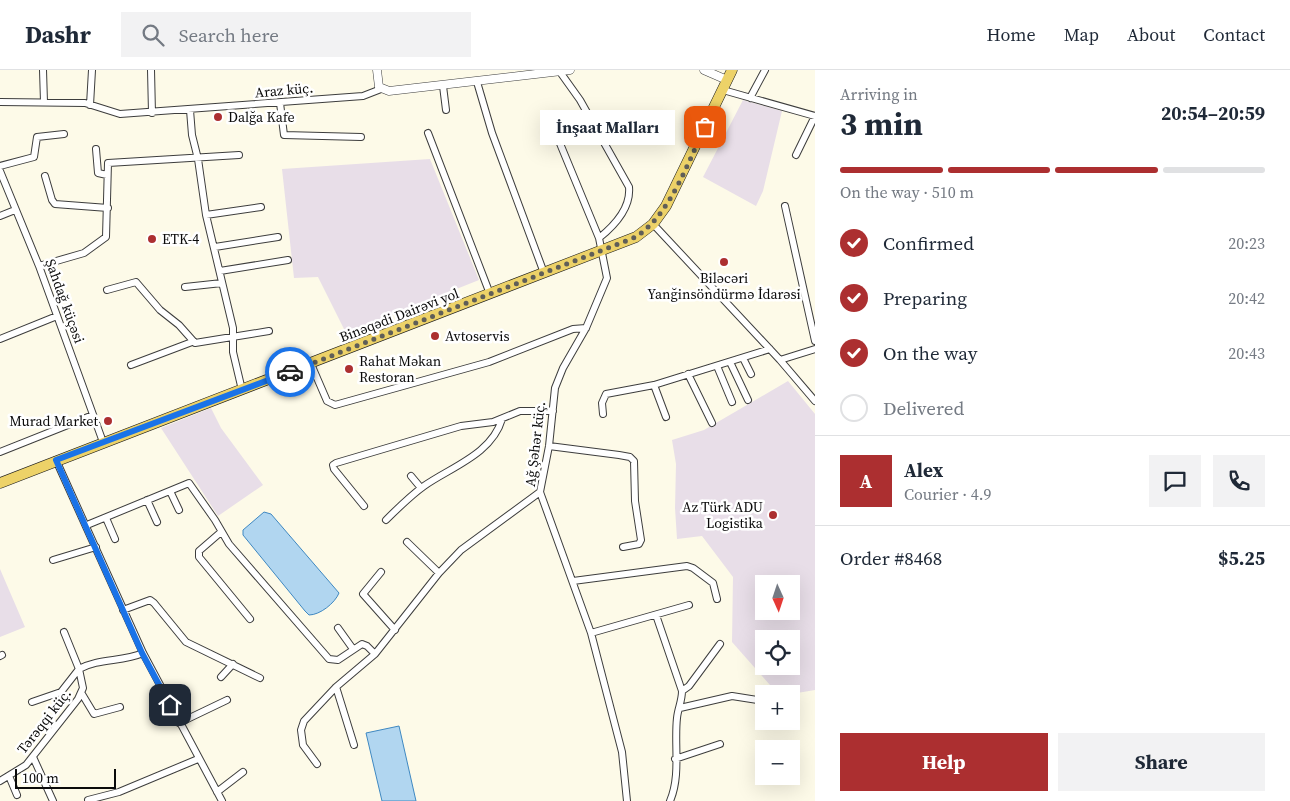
<!DOCTYPE html>
<html lang="en">
<head>
<meta charset="utf-8">
<style>
	:root { --surface:#fff; --page:#f2f2f3; --text:#1f2937; --muted:#747a83; --line:#e0e1e3; --accent:#ac2f30 }
	body { margin:0; font-family:"Source Serif 4",serif; background:var(--page); color:var(--text); height:100vh; display:flex; flex-direction:column; font-size:19px; white-space:nowrap }
	* { box-sizing:border-box; margin:0 }
	p { font-size:16px; color:var(--muted) }
	.icon { flex:none; width:28px; height:28px; fill:none; stroke:currentColor; stroke-width:2; stroke-linecap:round; stroke-linejoin:round }
	.map { position:relative; flex:1; overflow:hidden }
	.drawer { display:flex; flex-direction:column; background:var(--surface); width:475px }
	.drawer>* { flex:none }
	.needle { width:32px; rotate:177deg }
	.fabs { position:absolute; left:755px; top:505px; display:grid; gap:10px }
	.fabs a { display:grid; place-items:center; width:45px; height:45px; border-radius:0px; background:var(--surface); box-shadow:0 5px 20px #0002; font-size:25px }
	.scale { position:absolute; left:15px; bottom:12px; width:101px; box-sizing:border-box; padding-left:5px; border:2px solid #0a0a0a; border-top:0; font-size:14px; line-height:18px; white-space:nowrap; color:#0a0a0a; -webkit-text-stroke:4px #fff; paint-order:stroke }
	.pin { position:absolute; display:grid; place-items:center; width:42px; height:42px; color:#fff; margin:-21px; border-radius:10px; box-shadow:0 2px 8px #0006 }
	.courier { position:absolute; display:grid; place-items:center; width:50px; height:50px; margin:-25px; border:4px solid #1a73e8; border-radius:50%; background:#fff; color:#222; box-shadow:0 1px 6px #0007 }
	.bubble { position:absolute; height:35px; border-radius:0px; background:var(--surface); box-shadow:0 5px 20px #0002; font-size:16px; font-weight:700; line-height:35px; text-align:center }
	.headline em { font-style:normal; font-weight:700 }
	.headline div { display:flex; flex-direction:column-reverse }
	.headline { display:flex; align-items:center; justify-content:space-between; height:85px; padding:0 25px }
	h1 { font-size:32px; font-weight:700; line-height:38px }
	.bar { display:grid; grid-template-columns:repeat(4,1fr); gap:8px 5px; align-content:center; height:60px; padding:0 25px }
	.bar i { height:6px; border-radius:4px; background:var(--line) }
	.bar .active { background:var(--accent) }
	.bar p { grid-column:span 4 }
	.line { display:flex; align-items:center; gap:12px; padding:0 25px; border-top:1px solid var(--line) }
	.line div { flex:1 }
	.round { display:grid; place-items:center; flex:none; width:52px; height:52px; border-radius:0px; background:var(--page) }
	ol { padding:0 25px; list-style:none }
	li { display:flex; align-items:center; gap:15px; height:55px }
	li p { margin-inline-start:auto }
	li .icon { padding:5px; border-radius:50%; background:var(--accent); color:#fff; stroke-width:4 }
	li:last-child { color:var(--muted) }
	li i { width:28px; height:28px; border:2px solid var(--line); border-radius:50% }
	.primary-button { display:flex; gap:10px; margin-top:auto; padding:10px 25px }
	.primary-button a { flex:1; height:58px; border-radius:0px; background:var(--accent); color:#fff; font-size:20px; font-weight:700; line-height:58px; text-align:center }
	.primary-button a+a { background:var(--page); color:var(--text) }
	header { display:flex; align-items:center; gap:30px; box-sizing:border-box; height:70px; padding:0 25px; background:var(--surface); border-bottom:1px solid var(--line) }
	header strong { font-size:24px }
	nav { display:flex; gap:28px; margin-inline-start:auto; font-size:18px }
	.search { width:350px; height:45px; background:var(--page); display:flex; align-items:center; gap:12px; box-sizing:border-box; padding:0 18px; border-radius:0px; color:var(--muted); font-size:19px }
	main { display:flex; flex:1; min-height:0 }
	.map>svg:first-child { display:block }
	.industrial { fill:#e8dee8; fill-rule:evenodd }
	.water { fill:#b1d6f0; stroke:#3f88c1 }
	.lines { fill:none; stroke-linecap:round; stroke-linejoin:round }
	.minor-casing { stroke:#3d3d3d; stroke-width:8 }
	.tertiary-casing { stroke:#3d3d3d; stroke-width:9 }
	.primary-casing { stroke:#1b1b1b; stroke-width:11 }
	.minor { stroke:#fff; stroke-width:6 }
	.tertiary { stroke:#fff; stroke-width:8 }
	.primary { stroke:#edd268; stroke-width:10 }
	.done { stroke:#5f5e58; stroke-width:5; stroke-dasharray:0 9 }
	.route { stroke:#1a73e8; stroke-width:6 }
	.poi-dot { fill:#ac2f30; stroke:#fff; stroke-width:2 }
	.labels { text-anchor:middle; stroke-width:5; stroke-linejoin:round; paint-order:stroke }
	.street-label { font-size:14px; fill:#0a0a0a; stroke:#fff }
	.poi-label { font-size:14px; fill:#0a0a0a; stroke:#fff; text-anchor:start }
</style>
</head>
<body>
<header>
<strong>Dashr</strong>
<div class="search"><svg class="icon" aria-label="search" viewBox="0 0 24 24"><circle cx="10" cy="10" r="6"/><path d="M15 15l6 6"/></svg>Search here</div>
<nav><a>Home</a><a>Map</a><a>About</a><a>Contact</a></nav>
</header>
<main>
<div class="map">
<svg width="815" height="731" viewBox="0 0 815 731">
	<rect width="100%" height="100%" fill="#fdfae8"/>
	<path class="industrial" d="M743 30 782 41 763 121 756 136 703 107Z
		M430 89 479 210 346 263 318 207 294 208 282 99Z
		M788 311 815 344V620L791 624H778L732 572 733 507 702 466 677 469 675 438 676 394 672 370 704 360ZM764 514H791V541H764ZM764 569H791V596H764Z
		M211 338 221 358 263 415 218 446 161 358Z
		M0 499 25 557 0 567Z"/>
	<path class="water" d="M264 442 271 444 339 523C335 533 320 545 309 545L305 541 243 465V460Z
		M399 656 416 731H382L366 663Z"/>
	<g class="lines">
		<g class="minor-casing">
			<path id="minor" d="M43 0 44 32
				M151 0 152 43
				M560 2 580 30 629 117C631 138 614 156 599 168
				M477 12 492 63 544 203
				M443 16 446 40
				M723 20 815 46
				M750 28 765 0
				M0 32 85 33 120 44 363 26 381 19
				M280 33 284 65 361 67
				M90 35 92 0
				M190 40 192 65 198 89 206 145 233 258V282L242 320
				M554 59 599 168 607 208 586 258 563 298 555 318 549 376 540 422 591 563 622 682 627 731
				M428 63 490 224
				M96 79 98 103 107 105
				M796 85 815 46
				M0 96 34 87 37 67 64 64
				M0 101 39 196 103 372
				M45 106 52 130 55 134 108 138
				M785 136 815 271
				M206 145 261 137
				M0 146 15 140
				M653 154 780 290 815 331
				M215 177 278 167
				M39 196 84 183 106 167 108 93 239 85
				M220 201 288 190
				M185 217 222 213
				M107 220 136 212 160 240 179 255 195 273 269 261
				M0 269 57 246
				M743 288 751 304
				M780 290 815 279
				M730 292 748 330
				M311 294 327 331 335 335 489 292 573 259 586 258
				M131 295 192 272
				M717 296 732 332
				M688 304 712 353
				M654 315 666 347
				M603 344 602 333 606 324 654 315 770 279
				M549 376 619 385 630 387 634 391 635 431 641 470 639 474 623 477
				M0 382 93 345
				M56 390 143 583 222 731
				M411 406 421 418
				M170 421 179 440
				M147 430 157 452
				M364 436 334 399 333 395 336 393 461 356 493 352 520 341H553
				M106 448 115 469
				M386 450C398 438 410 426 424 416 451 397 492 384 502 349
				M87 455 189 413 215 450 229 474 329 589 338 590 362 574 367 576 375 584
				M221 462 199 481V487L250 549
				M407 472 439 503
				M53 490 96 477
				M381 502 363 524 395 560
				M573 511 687 496 693 498 713 513 717 529
				M123 540 150 530 154 533 186 572 260 608
				M656 545 682 621
				M338 558 353 579
				M591 563 689 535
				M0 586 2 585
				M221 607 233 594
				M336 617 354 675
				M82 624 94 644 120 637
				M32 632 61 622 79 599 64 562
				M680 638 732 626 764 631
				M179 653 227 630
				M33 687 53 731
				M675 689 720 674
				M317 694 303 675 301 660 304 651 336 617 375 584 439 503 461 480 540 422
				M9 706 17 725
				M0 711 26 695 78 629 83 618 79 599C99 588 122 592 143 583
				M217 722 243 702
				M88 730 119 722 198 689
				M670 731C681 706 674 674 677 648 678 638 682 631 682 621L689 616 720 574"/>
		</g>
		<g class="tertiary-casing">
			<path id="tertiary" d="M377 0 379 17 389 21 570 0
				M704 0 727 10"/>
		</g>
		<g class="primary-casing">
			<path id="primary" d="M0 413 636 167 653 154 666 136 732 0"/>
		</g>
		<use href="#minor" class="minor"/>
		<use href="#tertiary" class="tertiary"/>
		<use href="#primary" class="primary"/>
	</g>
	<g class="lines">
		<path class="done" d="M290 302 636 167C671 143 687 94 705 57"/>
		<path class="route" d="M170 635 142 583 56 390 290 302"/>
	</g>
	<g class="poi-dot">
		<circle cx="218" cy="47" r="5"/>
		<circle cx="152" cy="169" r="5"/>
		<circle cx="724" cy="192" r="5"/>
		<circle cx="435" cy="266" r="5"/>
		<circle cx="349" cy="299" r="5"/>
		<circle cx="108" cy="351" r="5"/>
		<circle cx="773" cy="445" r="5"/>
	</g>
	<g class="labels">
		<g class="street-label">
			<text transform="translate(284 20) rotate(-5)" y="5">Araz küç.</text>
			<text transform="translate(65 231) rotate(70)" y="5">Şahdağ küçəsi</text>
			<text transform="translate(399 245) rotate(-21)" y="5">Binəqədi Dairəvi yol</text>
			<text transform="translate(535 374) rotate(-83)" y="5">Ağ Şəhər küç.</text>
			<text transform="translate(44 651) rotate(-52)" y="5">Tərəqqi küç.</text>
		</g>
		<g class="poi-label">
			<text x="228" y="52">Dalğa Kafe</text>
			<text x="162" y="174">ETK-4</text>
			<text x="724" y="213" text-anchor="middle">Biləcəri<tspan x="724" dy="16">Yanğinsöndürmə İdarəsi</tspan></text>
			<text x="445" y="271">Avtoservis</text>
			<text x="359" y="296">Rahat Məkan<tspan x="359" dy="16">Restoran</tspan></text>
			<text x="98" y="356" text-anchor="end">Murad Market</text>
			<text x="763" y="442" text-anchor="end">Az Türk ADU<tspan x="763" dy="16">Logistika</tspan></text>
		</g>
	</g>
</svg>
<div class="fabs">
<a><svg class="needle" viewBox="-14 -14 28 28"><path d="M0-13l5 13h-10z" fill="#e53935"/><path d="M0 13l5-13h-10z" fill="#747a83"/></svg></a>
<a><svg class="icon" aria-label="locate" viewBox="0 0 24 24"><circle cx="12" cy="12" r="6"/><path d="M12 2v4M12 18v4M2 12h4M18 12h4"/></svg></a>
<a>+</a>
<a>−</a>
</div>
<div class="scale">100 m</div>
<div class="pin" style="left:705px;top:57px;background:#ea580c"><svg class="icon" aria-label="bag" viewBox="0 0 24 24"><path d="M5 8h14l-1 12H6zM9 8a3 3 0 0 1 6 0"/></svg></div>
<div class="pin" style="left:170px;top:635px;background:#1f2937"><svg class="icon" aria-label="home" viewBox="0 0 24 24"><path d="M3 11l9-7 9 7M6 9v11h12V9"/></svg></div>
<div class="courier" style="left:290px;top:302px"><svg class="icon" aria-label="car" viewBox="0 0 24 24"><path d="M5 17H2v-5l4-1 3-4h7l3 4 3 1v5h-3M9 17h6M6 11h13"/><circle cx="7" cy="17" r="2"/><circle cx="17" cy="17" r="2"/></svg></div>
<div class="bubble" style="left:540px;top:40px;width:135px">İnşaat Malları</div>
</div>
<section class="drawer">
<div class="headline"><div><h1>3 min</h1><p>Arriving in</p></div><em>20:54–20:59</em></div>
<div class="bar"><i class="active"></i><i class="active"></i><i class="active"></i><i></i><p>On the way · 510 m</p></div>
<ol>
<li><svg class="icon" aria-label="check" viewBox="0 0 24 24"><path d="M5 12l5 5 9-10"/></svg>Confirmed<p>20:23</p></li>
<li><svg class="icon" aria-label="check" viewBox="0 0 24 24"><path d="M5 12l5 5 9-10"/></svg>Preparing<p>20:42</p></li>
<li><svg class="icon" aria-label="check" viewBox="0 0 24 24"><path d="M5 12l5 5 9-10"/></svg>On the way<p>20:43</p></li>
<li><i></i>Delivered</li>
</ol>
<div class="line" style="height:90px"><b class="round" style="background:var(--accent);color:#fff">A</b><div><b>Alex</b><p>Courier · 4.9</p></div><a class="round"><svg class="icon" aria-label="chat" viewBox="0 0 24 24"><path d="M4 5h16v11H9l-5 4z"/></svg></a><a class="round"><svg class="icon" aria-label="phone" viewBox="0 0 24 24"><path d="M5 4h4l2 5-3 2q2 4 5 5l2-3 5 2v4C11 20 4 13 5 4z"/></svg></a></div>
<div class="line" style="height:65px"><div>Order #8468</div><b>$5.25</b></div>
<div class="primary-button"><a>Help</a><a>Share</a></div>
</section>
</main>
</body>
</html>
